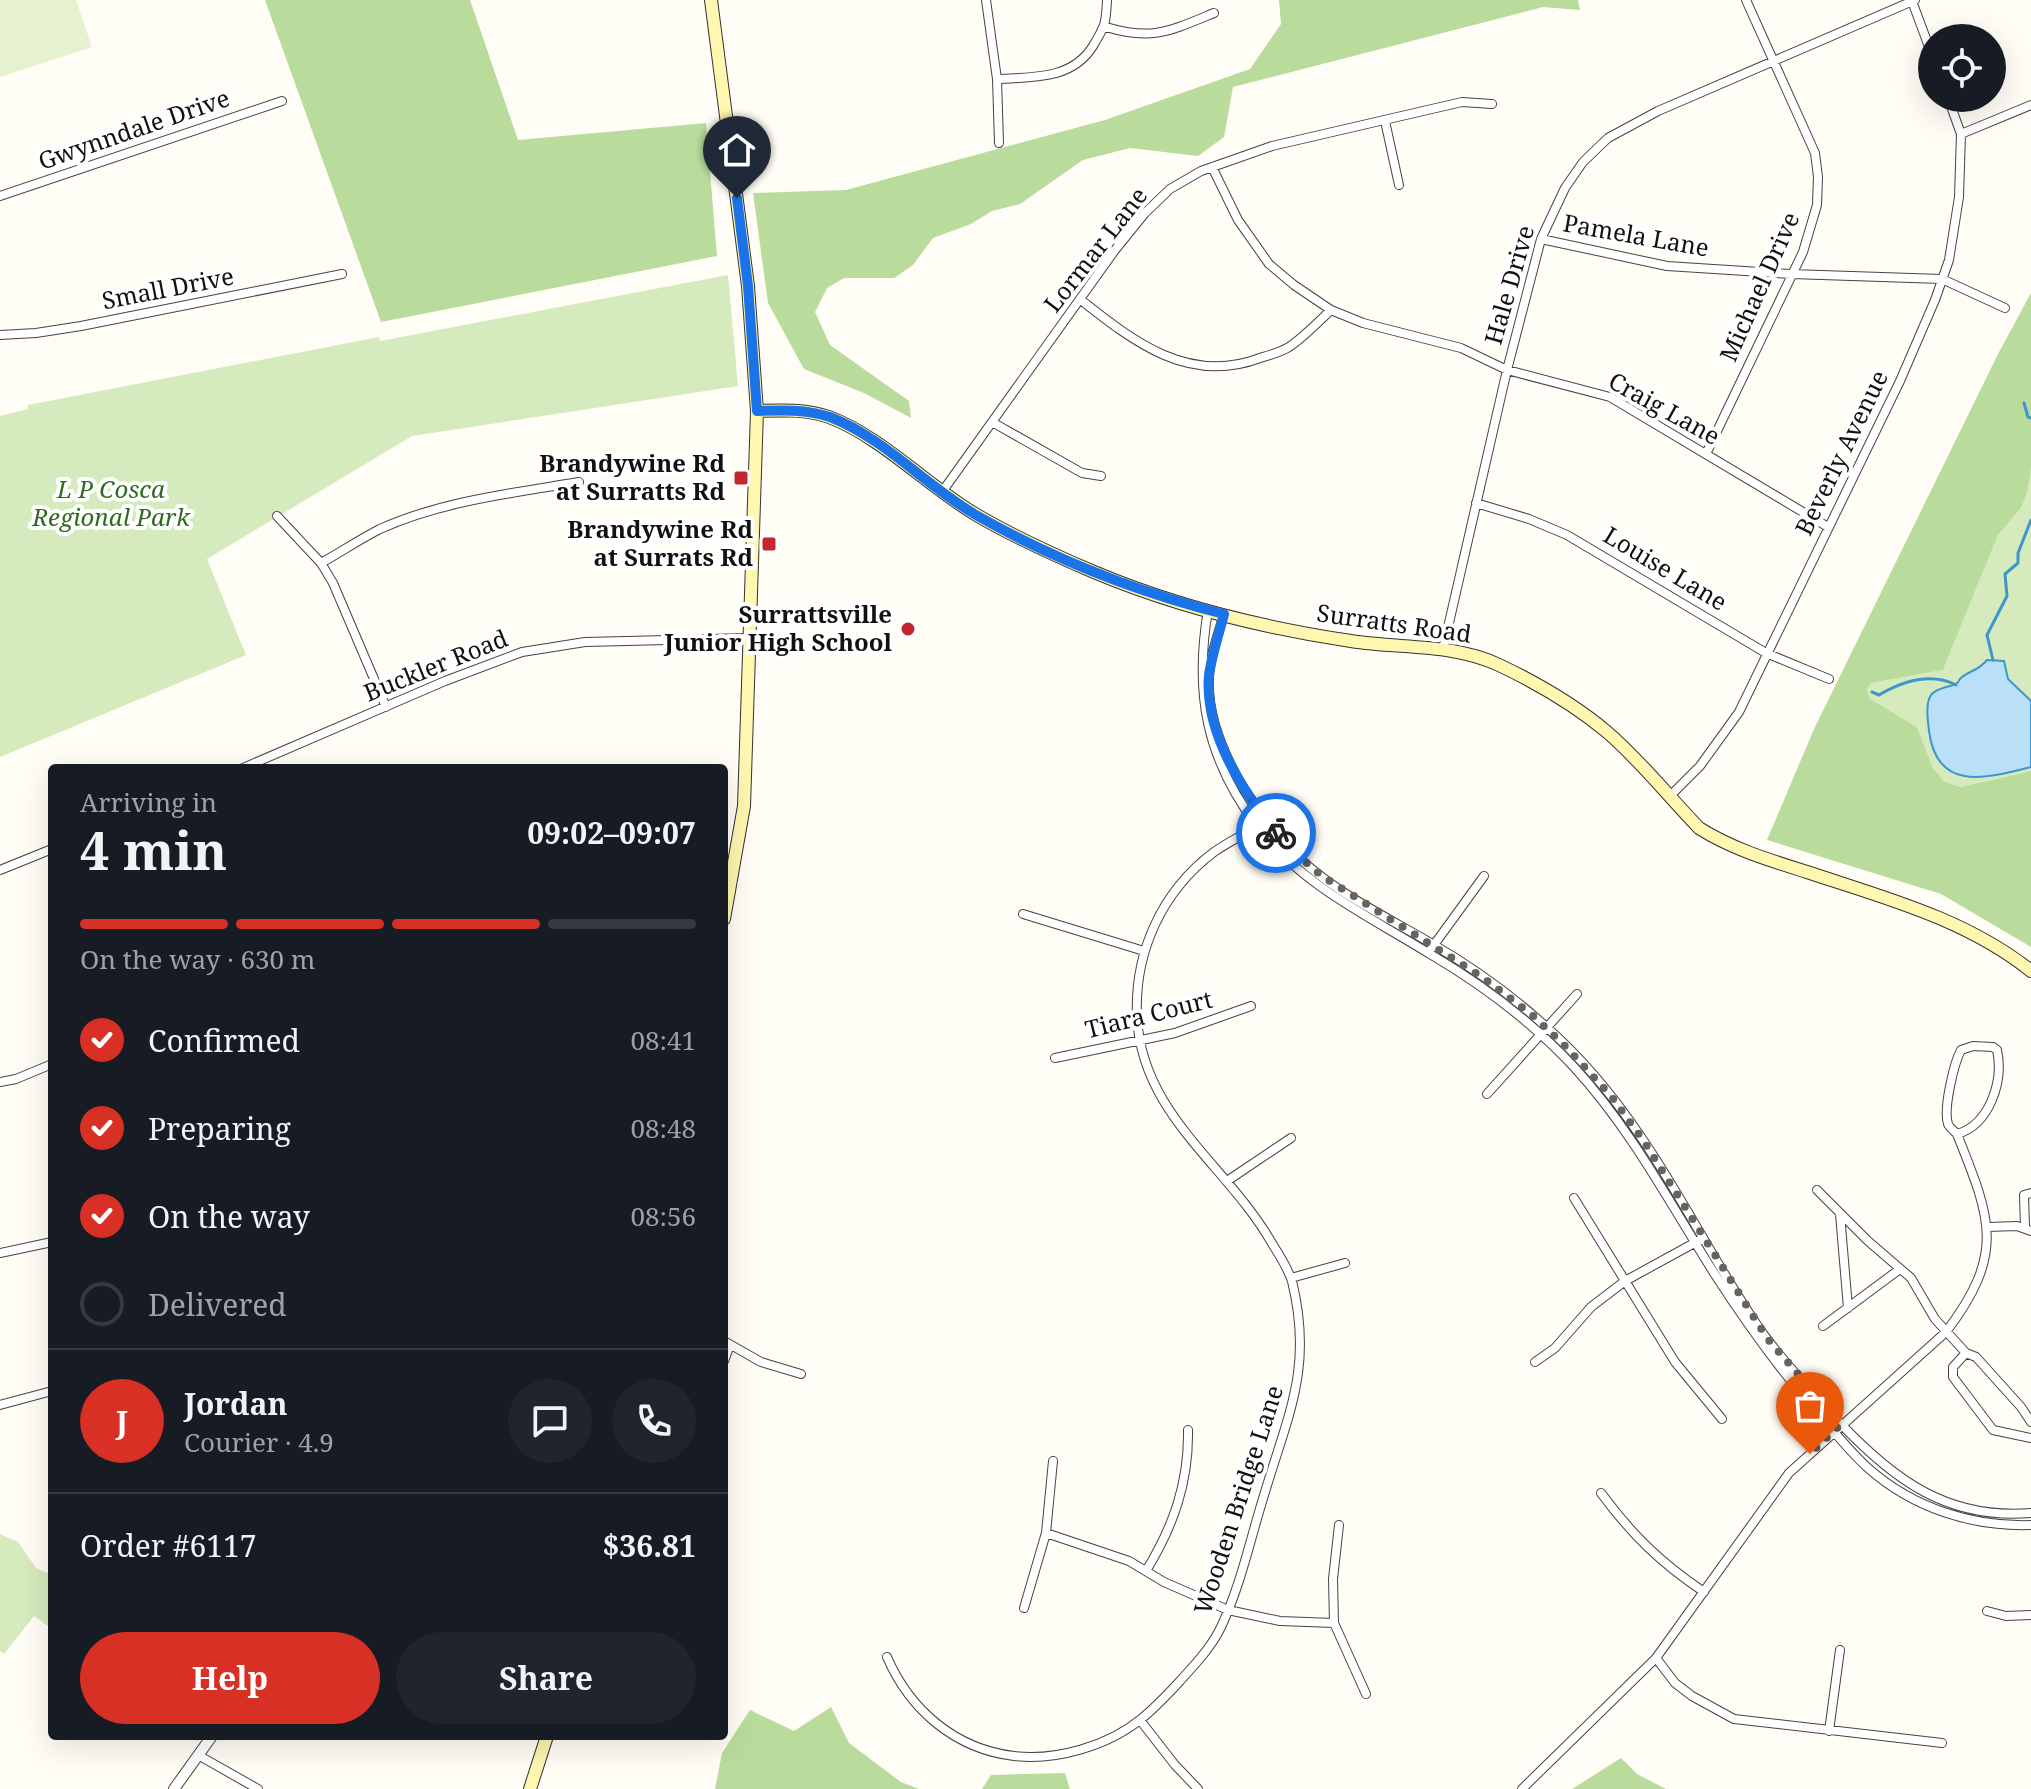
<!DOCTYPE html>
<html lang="en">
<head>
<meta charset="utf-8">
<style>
	:root { --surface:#171b24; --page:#20242c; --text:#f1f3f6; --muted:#9ea1a6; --line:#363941; --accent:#d93025 }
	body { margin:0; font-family:"Noto Serif",serif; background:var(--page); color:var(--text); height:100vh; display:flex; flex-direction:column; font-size:30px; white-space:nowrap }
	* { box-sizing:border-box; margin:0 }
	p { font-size:26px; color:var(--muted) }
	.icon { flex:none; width:44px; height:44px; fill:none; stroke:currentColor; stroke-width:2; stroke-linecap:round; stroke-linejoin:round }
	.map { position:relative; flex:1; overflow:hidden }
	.details { position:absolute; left:48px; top:764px; width:680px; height:976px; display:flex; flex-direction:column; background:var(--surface); border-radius:8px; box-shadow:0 8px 32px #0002 }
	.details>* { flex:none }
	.controls { position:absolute; left:1918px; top:24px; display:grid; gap:16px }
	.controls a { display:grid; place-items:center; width:88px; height:88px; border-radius:50%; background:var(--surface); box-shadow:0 8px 32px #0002; font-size:40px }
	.pin { position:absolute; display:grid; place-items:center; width:68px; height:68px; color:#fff; margin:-82px -34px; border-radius:50% 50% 50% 0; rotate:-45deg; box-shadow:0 0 8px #0007 }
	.pin .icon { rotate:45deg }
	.courier { position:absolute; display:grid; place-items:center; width:80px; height:80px; margin:-40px; border:6px solid #1a73e8; border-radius:50%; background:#fff; color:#222; box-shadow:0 2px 10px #0007 }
	.head em { font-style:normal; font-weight:700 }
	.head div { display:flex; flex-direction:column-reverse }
	.head { display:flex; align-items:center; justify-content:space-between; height:136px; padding:0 32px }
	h1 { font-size:52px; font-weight:700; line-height:60px }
	.bar { display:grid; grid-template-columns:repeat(4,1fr); gap:12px 8px; align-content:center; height:96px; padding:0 32px }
	.bar i { height:10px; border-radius:6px; background:var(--line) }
	.bar .active { background:var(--accent) }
	.bar p { grid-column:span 4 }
	.line { display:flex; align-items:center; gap:20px; padding:0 32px; border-top:2px solid var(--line) }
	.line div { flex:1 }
	.round { display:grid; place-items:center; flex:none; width:84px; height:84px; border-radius:42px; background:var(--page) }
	ol { padding:0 32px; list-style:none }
	li { display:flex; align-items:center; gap:24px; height:88px }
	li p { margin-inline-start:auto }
	li .icon { padding:8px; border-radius:50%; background:var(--accent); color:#fff; stroke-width:4 }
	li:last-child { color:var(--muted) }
	li i { width:44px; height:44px; border:4px solid var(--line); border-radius:50% }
	.cta { display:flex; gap:16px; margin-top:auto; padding:16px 32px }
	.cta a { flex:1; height:92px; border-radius:48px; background:var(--accent); color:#fff; font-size:32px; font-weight:700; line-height:92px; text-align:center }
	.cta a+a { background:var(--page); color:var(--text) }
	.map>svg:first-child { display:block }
	.green { fill:#d5ebbd }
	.forest { fill:#b9dc9c }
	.pitch { fill:#e6f2cf }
	.water { fill:#b9e0f7; stroke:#3f96cf; stroke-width:2 }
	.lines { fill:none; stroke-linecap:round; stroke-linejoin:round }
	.stream { stroke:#3f96cf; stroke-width:3 }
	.minor-casing { stroke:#444; stroke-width:10 }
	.tertiary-casing { stroke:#444; stroke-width:12 }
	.secondary-casing { stroke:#333; stroke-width:14 }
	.minor { stroke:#fff; stroke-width:8 }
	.tertiary { stroke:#fff; stroke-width:10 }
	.secondary { stroke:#fff6b0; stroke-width:12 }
	.done { stroke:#646461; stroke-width:8; stroke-dasharray:0 14.4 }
	.route { stroke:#1a73e8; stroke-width:10 }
	.poi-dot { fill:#c4262e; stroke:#fff; stroke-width:3 }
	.labels { text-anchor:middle; stroke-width:8; stroke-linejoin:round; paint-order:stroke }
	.street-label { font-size:24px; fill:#111; stroke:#fff }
	.poi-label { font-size:24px; font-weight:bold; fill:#111; stroke:#fff; text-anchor:end }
	.park-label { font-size:24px; font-style:italic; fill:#2f6b1f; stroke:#fff }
</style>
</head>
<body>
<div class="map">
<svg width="2031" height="1789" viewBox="0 0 2031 1789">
	<rect width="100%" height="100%" fill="#fffdf5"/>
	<path class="green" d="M728 275 738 386 412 436 207 559 246 655 0 757V416L28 409V405L379 337 380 341Z
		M2031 469V701C2012 682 1979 655 1956 685L1947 686 1928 699 1930 737 1988 777 2031 767V771L1960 787 1944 781 1933 768 1917 727 1869 699 1867 690 1871 683 1943 670 1998 535 2021 508Z
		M0 1534 18 1542 36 1568 52 1575V1629L34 1616 4 1654 0 1651Z"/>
	<path class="forest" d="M265 0H470L518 140 706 123 717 256 381 322Z
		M1279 0H1578L1580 10 1543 7 1233 87 1224 137 1198 156 1130 148 1083 160 1020 204 992 211 971 224 933 238 913 265 894 278H844L827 288 815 312 830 345 909 401 911 418 864 393 804 369 768 303 753 193 846 190 1105 120 1250 69 1281 24Z
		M2031 293V469L2027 493 2021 508 1998 535 1943 670 1871 683 1867 690 1870 699 1917 727 1933 768 1944 781 1960 787 2031 771V947L1941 894 1767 840 1814 729 1998 354Z
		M831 1707 849 1743 901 1782 919 1789H715L722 1753 750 1710 794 1731Z
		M1621 1758 1637 1774 1666 1789H1572Z
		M1065 1773 1070 1789H982L991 1775Z"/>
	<path class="pitch" d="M0 0H76L92 47 0 77Z"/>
	<path class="water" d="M1987 660 2004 661 2008 679 2031 701V767C1987 778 1937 793 1929 731 1928 721 1925 704 1931 695 1937 688 1945 688 1953 685 1962 682 1955 683 1962 677 1971 670 1978 671 1987 660Z"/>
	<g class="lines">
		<path class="stream" d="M2024 403 2028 417 2031 418
			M1993 660 1987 635 2007 596 2005 574 2018 563V553L2031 520
			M1872 692 1879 695C1903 681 1930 672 1956 685"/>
		<g class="minor-casing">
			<path id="minor" d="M986 0 997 79 999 143
				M1912 1 1932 55
				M1106 27C1152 41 1170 31 1214 13
				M997 79C1032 77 1072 80 1093 46 1105 26 1106 24 1107 0
				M1385 121 1399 185
				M1961 134 2031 105
				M1212 167 1238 220 1269 264 1294 285 1331 310 1363 323 1461 348 1507 370 1610 397 1828 527
				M0 196 282 101
				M1541 239 1667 266 1791 274 1942 279 2005 308
				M1081 300C1134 342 1189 385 1260 358 1270 355 1281 352 1289 347 1304 337 1318 322 1331 310
				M0 335 36 333 81 326 342 274
				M992 422 1082 473 1101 476
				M1706 454 1803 252 1817 205 1818 177 1815 153 1746 0
				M942 492 1115 250 1145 213 1170 189 1201 171 1272 146 1462 102 1492 104
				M1476 503 1529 519 1567 535 1766 653 1829 679
				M277 516 321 563 333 583 386 707
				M321 563C341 552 360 539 380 529 442 501 513 493 579 482
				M1208 610C1194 693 1206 758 1257 826 1302 886 1369 916 1430 954 1483 985 1532 1022 1574 1067 1631 1129 1669 1202 1714 1273 1745 1321 1777 1366 1815 1410 1832 1429 1849 1451 1868 1468 1913 1508 1972 1527 2031 1525
				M1224 614C1218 634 1210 656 1209 677 1207 715 1224 755 1243 787 1257 808 1272 830 1290 849 1328 889 1381 914 1429 942 1469 965 1510 994 1544 1025 1581 1057 1614 1097 1641 1137 1685 1201 1719 1272 1764 1335 1787 1366 1814 1395 1840 1423 1894 1480 1948 1520 2031 1513
				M1443 649 1507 370 1541 239 1565 188 1583 162 1608 138 1658 111 1915 0
				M243 768 445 681 522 652 585 642 750 638
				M1670 796 1700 766 1739 712 1900 381 1935 300 1949 260 1959 197 1961 134 1948 98
				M0 870 52 849
				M1023 914 1144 951
				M1431 949 1484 876
				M1973 1046 1993 1047 1997 1050C2004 1082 1989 1125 1957 1134 1954 1131 1949 1127 1948 1124 1943 1109 1954 1063 1961 1050Z
				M1055 1058 1175 1033 1251 1006
				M0 1082 16 1079 52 1064
				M1487 1094 1577 994
				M1227 1181 1291 1138
				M1817 1190 1868 1241 1911 1278 1935 1319 1966 1353 1976 1357 2021 1407 2031 1422
				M1574 1198 1675 1362 1722 1419
				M1840 1214 1848 1308
				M1988 1227 2017 1226 2031 1231
				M2025 1227 2024 1195 2031 1193
				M0 1253 52 1242
				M1291 1278 1345 1263
				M1823 1326 1900 1269
				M724 1341 761 1362 801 1374
				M1966 1353 1953 1367V1377L1993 1430 2031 1438
				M724 1361 730 1345
				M1535 1362 1555 1348 1591 1307 1625 1281 1698 1241
				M0 1405 52 1391
				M1601 1493C1632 1535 1661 1563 1704 1592
				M1339 1525 1333 1579 1334 1623 1366 1694
				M1046 1533 1129 1561 1164 1582 1228 1610 1280 1621 1334 1623
				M1146 1571C1173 1527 1189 1483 1188 1430
				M1024 1608 1046 1533 1053 1461
				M1987 1611 2006 1616 2031 1615
				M887 1657C910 1710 955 1749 1014 1756 1056 1761 1108 1746 1141 1719 1155 1708 1168 1694 1180 1681 1195 1664 1211 1648 1221 1627 1241 1585 1251 1536 1265 1492 1289 1412 1313 1367 1292 1281 1288 1269 1280 1256 1273 1245 1228 1165 1142 1116 1137 1017 1134 952 1162 891 1214 852 1231 840 1250 832 1266 820
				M1656 1658 1675 1683 1692 1696 1734 1719 1942 1743
				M1140 1720 1175 1765 1198 1789
				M1829 1731 1840 1650
				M198 1755 258 1789
				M1522 1789 1656 1658 1789 1473 1946 1332C2006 1253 1991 1219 1957 1134"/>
		</g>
		<g class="tertiary-casing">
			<path id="tertiary" d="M174 1789 212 1736"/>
		</g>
		<g class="secondary-casing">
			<path id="secondary" d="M711 0 748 286 757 411 744 806 724 919
				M757 411C782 410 806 409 829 417 880 436 928 486 975 514 1012 536 1054 555 1094 572 1175 606 1264 628 1351 641 1401 649 1452 643 1499 665 1537 683 1575 705 1607 732 1641 761 1668 796 1699 828 1732 849 1769 860 1807 872 1885 898 1966 919 2031 971
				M530 1789 547 1736"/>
		</g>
		<use href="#minor" class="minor"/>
		<use href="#tertiary" class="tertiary"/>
		<use href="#secondary" class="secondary"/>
	</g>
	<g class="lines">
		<path class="done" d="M1276 833 1289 848 1322 876 1482 977 1531 1014 1566 1047 1611 1096 1643 1140 1767 1338 1841 1424 1810 1454"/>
		<path class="route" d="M737 198 748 286 757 411C782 410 806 409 830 417 884 438 926 486 976 515 1053 559 1137 592 1224 614 1219 634 1212 654 1209 675 1204 732 1242 790 1276 833"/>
	</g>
	<g class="poi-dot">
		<rect x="733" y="470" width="16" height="16" rx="4"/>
		<rect x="761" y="536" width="16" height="16" rx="4"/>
		<circle cx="908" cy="629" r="8"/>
	</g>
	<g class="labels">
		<g class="street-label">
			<text transform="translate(134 130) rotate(-19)" y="8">Gwynndale Drive</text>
			<text transform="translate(1636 236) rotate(10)" y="8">Pamela Lane</text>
			<text transform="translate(1096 250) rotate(-52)" y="8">Lormar Lane</text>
			<text transform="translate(1510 285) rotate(-74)" y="8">Hale Drive</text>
			<text transform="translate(1760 287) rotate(-66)" y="8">Michael Drive</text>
			<text transform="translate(168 289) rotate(-11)" y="8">Small Drive</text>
			<text transform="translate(1664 409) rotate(29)" y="8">Craig Lane</text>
			<text transform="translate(1842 453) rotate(-64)" y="8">Beverly Avenue</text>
			<text transform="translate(1665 569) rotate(31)" y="8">Louise Lane</text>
			<text transform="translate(1394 624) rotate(8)" y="8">Surratts Road</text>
			<text transform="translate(436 666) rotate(-22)" y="8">Buckler Road</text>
			<text transform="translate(1149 1015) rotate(-14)" y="8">Tiara Court</text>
			<text transform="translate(1239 1500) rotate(-72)" y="8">Wooden Bridge Lane</text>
		</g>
		<g class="poi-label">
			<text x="725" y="472">Brandywine Rd<tspan x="725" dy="28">at Surratts Rd</tspan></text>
			<text x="753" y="538">Brandywine Rd<tspan x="753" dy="28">at Surrats Rd</tspan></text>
			<text x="892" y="623">Surrattsville<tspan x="892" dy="28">Junior High School</tspan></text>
		</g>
		<g class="park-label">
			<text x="111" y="498">L P Cosca<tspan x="111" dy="28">Regional Park</tspan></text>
		</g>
	</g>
</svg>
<div class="controls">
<a><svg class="icon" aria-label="locate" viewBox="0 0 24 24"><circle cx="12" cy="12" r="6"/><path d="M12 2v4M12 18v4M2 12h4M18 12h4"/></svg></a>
</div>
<div class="pin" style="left:1810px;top:1454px;background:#ea580c"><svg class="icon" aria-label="bag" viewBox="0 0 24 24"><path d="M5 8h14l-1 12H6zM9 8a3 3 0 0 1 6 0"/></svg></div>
<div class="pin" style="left:737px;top:198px;background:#1f2937"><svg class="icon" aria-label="home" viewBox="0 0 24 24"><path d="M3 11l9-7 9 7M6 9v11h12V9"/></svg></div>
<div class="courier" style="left:1276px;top:833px"><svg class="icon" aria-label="bike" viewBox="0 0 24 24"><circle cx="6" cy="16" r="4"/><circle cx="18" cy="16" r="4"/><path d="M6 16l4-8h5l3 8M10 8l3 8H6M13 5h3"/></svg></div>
<section class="details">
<div class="head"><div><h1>4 min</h1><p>Arriving in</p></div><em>09:02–09:07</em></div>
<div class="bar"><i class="active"></i><i class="active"></i><i class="active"></i><i></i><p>On the way · 630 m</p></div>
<ol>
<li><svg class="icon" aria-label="check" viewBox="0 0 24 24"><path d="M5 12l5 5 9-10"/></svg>Confirmed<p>08:41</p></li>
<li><svg class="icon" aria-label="check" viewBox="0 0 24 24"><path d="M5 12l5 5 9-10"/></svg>Preparing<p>08:48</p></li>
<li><svg class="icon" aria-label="check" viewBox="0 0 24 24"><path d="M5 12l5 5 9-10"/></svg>On the way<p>08:56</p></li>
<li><i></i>Delivered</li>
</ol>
<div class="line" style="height:144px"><b class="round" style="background:var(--accent);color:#fff">J</b><div><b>Jordan</b><p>Courier · 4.9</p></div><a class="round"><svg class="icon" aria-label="chat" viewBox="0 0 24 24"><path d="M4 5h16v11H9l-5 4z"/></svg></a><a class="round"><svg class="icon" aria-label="phone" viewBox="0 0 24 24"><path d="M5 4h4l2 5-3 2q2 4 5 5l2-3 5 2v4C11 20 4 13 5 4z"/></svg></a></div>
<div class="line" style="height:104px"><div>Order #6117</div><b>$36.81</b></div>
<div class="cta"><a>Help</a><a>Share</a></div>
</section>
</div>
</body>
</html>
